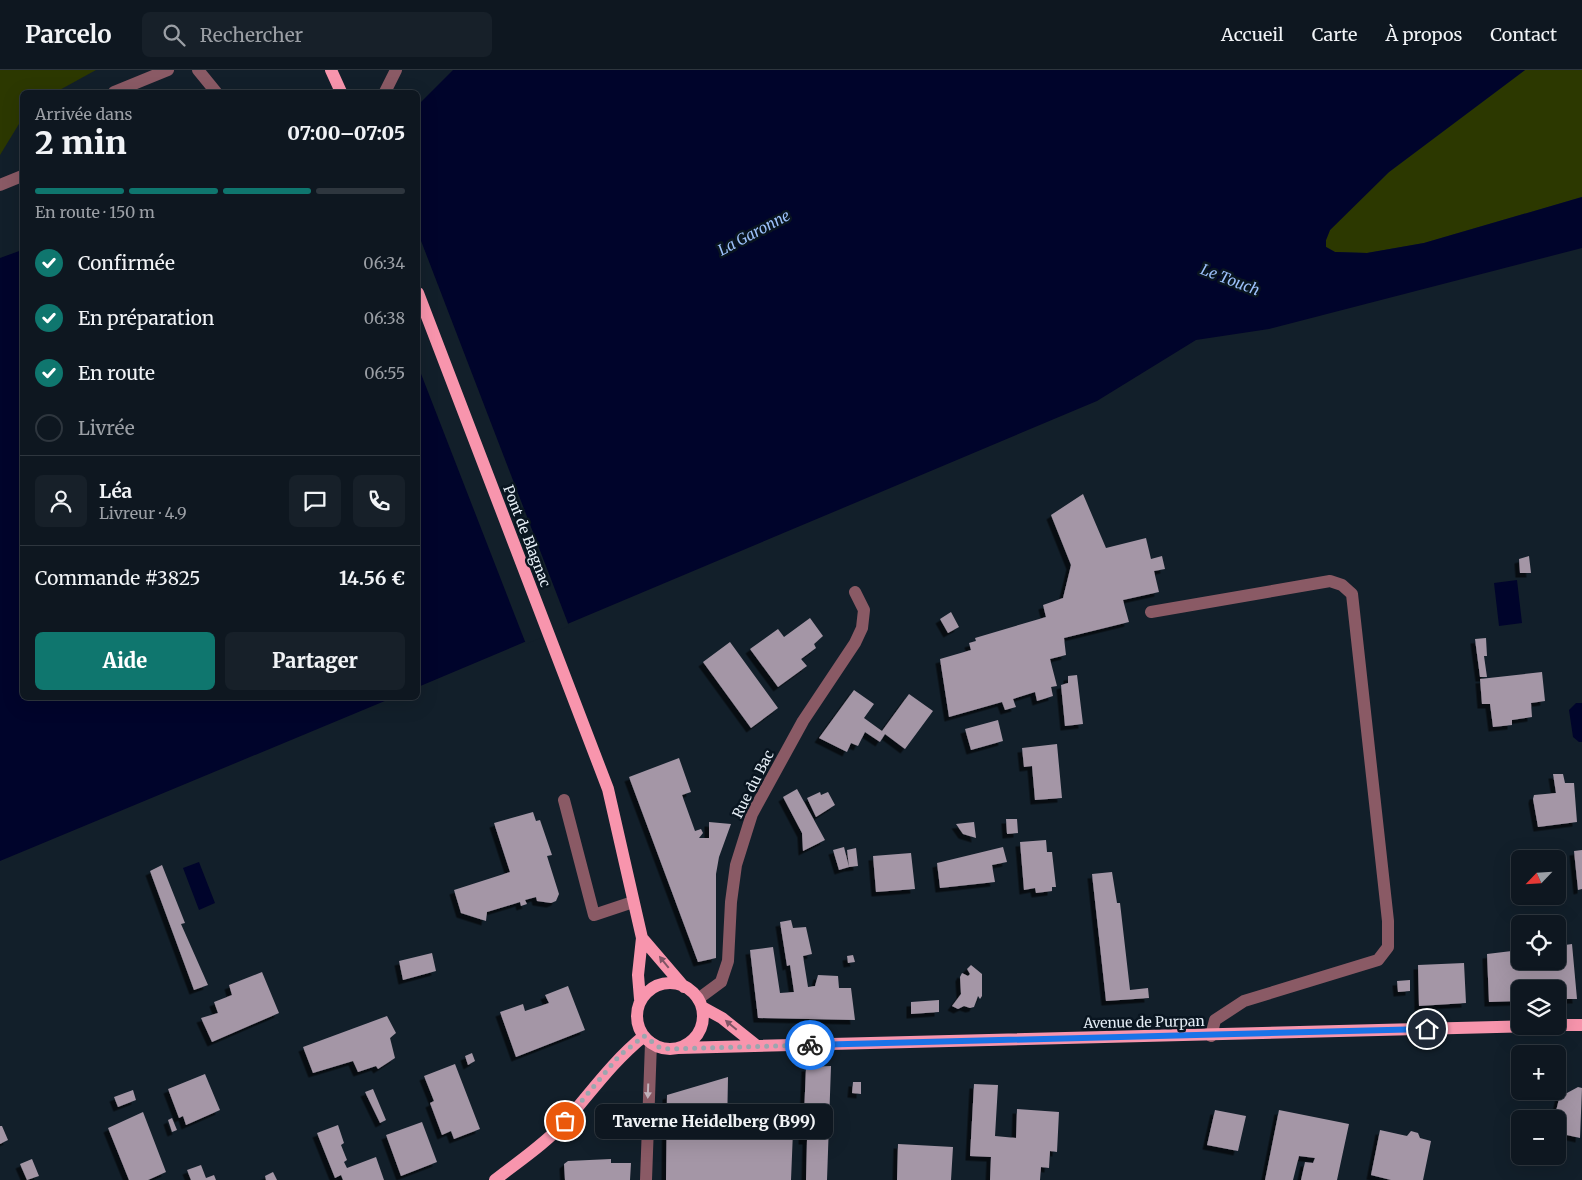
<!DOCTYPE html>
<html lang="fr">
<head>
<meta charset="utf-8">
<style>
	:root { --surface:#0e1720; --page:#172029; --text:#f1f3f6; --muted:#9b9fa5; --line:#2e363e; --accent:#0f766e }
	body { margin:0; font-family:Merriweather,serif; background:var(--page); color:var(--text); height:100vh; display:flex; flex-direction:column; font-size:19px; white-space:nowrap }
	* { box-sizing:border-box; margin:0 }
	p { font-size:16px; color:var(--muted) }
	.icon { flex:none; width:28px; height:28px; fill:none; stroke:currentColor; stroke-width:2; stroke-linecap:round; stroke-linejoin:round }
	.map { position:relative; flex:1; overflow:hidden }
	.drawer { position:absolute; left:20px; top:20px; width:400px; height:610px; display:flex; flex-direction:column; background:var(--surface); border-radius:8px; box-shadow:0 5px 20px #0002,0 0 0 1px var(--line) }
	.drawer>* { flex:none }
	.needle { width:32px; rotate:245deg }
	.buttons { position:absolute; left:1511px; top:780px; display:grid; gap:10px }
	.buttons a { display:grid; place-items:center; width:55px; height:55px; border-radius:8px; background:var(--surface); box-shadow:0 5px 20px #0002,0 0 0 1px var(--line); font-size:25px }
	.pin { position:absolute; display:grid; place-items:center; width:42px; height:42px; color:#fff; margin:-21px; border:2px solid #fff; border-radius:50%; box-shadow:0 1px 5px #0007 }
	.courier { position:absolute; display:grid; place-items:center; width:50px; height:50px; margin:-25px; border:4px solid #1a73e8; border-radius:50%; background:#fff; color:#222; box-shadow:0 1px 6px #0007 }
	.bubble { position:absolute; height:35px; border-radius:8px; background:var(--surface); box-shadow:0 5px 20px #0002,0 0 0 1px var(--line); font-size:16px; font-weight:800; line-height:35px; text-align:center }
	.headline em { font-style:normal; font-weight:800 }
	.headline div { display:flex; flex-direction:column-reverse }
	.headline { display:flex; align-items:center; justify-content:space-between; height:85px; padding:0 15px }
	h1 { font-size:32px; font-weight:800; line-height:38px }
	.bar { display:grid; grid-template-columns:repeat(4,1fr); gap:8px 5px; align-content:center; height:60px; padding:0 15px }
	.bar i { height:6px; border-radius:4px; background:var(--line) }
	.bar .selected { background:var(--accent) }
	.bar p { grid-column:span 4 }
	.line { display:flex; align-items:center; gap:12px; padding:0 15px; border-top:1px solid var(--line) }
	.line div { flex:1 }
	.round { display:grid; place-items:center; flex:none; width:52px; height:52px; border-radius:8px; background:var(--page) }
	ol { padding:0 15px; list-style:none }
	li { display:flex; align-items:center; gap:15px; height:55px }
	li p { margin-inline-start:auto }
	li .icon { padding:5px; border-radius:50%; background:var(--accent); color:#fff; stroke-width:4 }
	li:last-child { color:var(--muted) }
	li i { width:28px; height:28px; border:2px solid var(--line); border-radius:50% }
	.primary-button { display:flex; gap:10px; margin-top:auto; padding:10px 15px }
	.primary-button a { flex:1; height:58px; border-radius:8px; background:var(--accent); color:#fff; font-size:20px; font-weight:800; line-height:58px; text-align:center }
	.primary-button a+a { background:var(--page); color:var(--text) }
	header { display:flex; align-items:center; gap:30px; box-sizing:border-box; height:70px; padding:0 25px; background:var(--surface); border-bottom:1px solid var(--line) }
	header strong { font-size:24px }
	nav { display:flex; gap:28px; margin-inline-start:auto; font-size:18px }
	.search { width:350px; height:45px; background:var(--page); display:flex; align-items:center; gap:12px; box-sizing:border-box; padding:0 18px; border-radius:8px; color:var(--muted); font-size:19px }
	.map>svg:first-child { display:block }
	.green { fill:#2c3800 }
	.water { fill:#00042b }
	.pier { fill:#121f2a }
	.building { fill:#a496a6; filter:url(#shadow) }
	.lines { fill:none; stroke-linecap:round; stroke-linejoin:round }
	.minor { stroke:#8a5a65; stroke-width:12 }
	.major { stroke:#f895ad; stroke-width:12 }
	.oneway { fill:#805566 }
	.oneway2 { fill:#c1b3bc }
	.done { stroke:#9ba6af; stroke-width:5; stroke-dasharray:0 9 }
	.route { stroke:#1a73e8; stroke-width:6 }
	.labels { text-anchor:middle; stroke-width:5; stroke-linejoin:round; paint-order:stroke }
	.street-label { font-size:14px; fill:#e5eef6; stroke:#091520 }
	.water-label { font-size:15px; font-style:italic; fill:#9cc0f9; stroke:#091520 }
</style>
</head>
<body>
<header>
<strong>Parcelo</strong>
<div class="search"><svg class="icon" aria-label="search" viewBox="0 0 24 24"><circle cx="10" cy="10" r="6"/><path d="M15 15l6 6"/></svg>Rechercher</div>
<nav><a>Accueil</a><a>Carte</a><a>À propos</a><a>Contact</a></nav>
</header>
<div class="map">
<svg width="1582" height="1110" viewBox="0 0 1582 1110">
	<defs>
		<filter id="shadow"><feDropShadow dx="-4.5" dy="4.5" stdDeviation="0" flood-color="#0009"/></filter>
	</defs>
	<rect width="100%" height="100%" fill="#121f2a"/>
	<path class="green" d="M0 0H96L56 22H22V49L0 85Z
		M1525 0H1582V127L1424 173 1367 183 1335 182 1326 177V170L1330 160 1389 102Z"/>
	<path class="water" d="M453 0H1525L1389 102 1330 160 1326 170V177L1335 182 1367 183 1424 173 1582 127V178L1269 259 1196 270 1097 331 418 617V35Z
		M22 180V628H392L0 791V188Z
		M1517 510 1522 553 1499 556 1494 513Z
		M1576 633H1582V672H1579L1573 667 1569 640Z
		M199 792 215 833 199 840 183 798Z"/>
	<path class="pier" d="M418 163 569 556 526 574 418 296Z"/>
	<path class="building" d="M1083 424 1106 478 1146 468 1151 489 1162 486 1165 499 1154 501 1159 522 1123 530 1129 552 1064 568 1066 585 1050 589 1057 616 1051 617 1053 626 1037 631 1035 622 1013 629 1016 637 1005 640 1002 632 949 647 940 589 971 580 969 573 976 571 975 568 1046 547 1043 535 1063 528 1071 495 1051 445Z
		M1529 486 1531 503H1520L1519 489Z
		M951 542 959 557 948 563 940 549Z
		M810 548 823 566 814 574 816 578 801 589 807 596 778 617 750 579 778 559 784 567Z
		M1486 568 1487 586H1484L1487 607H1480L1475 569Z
		M730 572 778 638 751 658 703 592Z
		M1542 602 1545 631 1531 633 1532 647 1512 650V655L1493 657 1490 634H1482L1480 609Z
		M1077 605 1083 654 1065 656 1061 615 1068 613V606Z
		M854 620 874 634 864 648 882 661 909 624 933 641 905 679 885 664 880 672 865 662 858 676 851 673 847 682 819 668Z
		M998 650 1003 671 971 680 965 659Z
		M1057 674 1062 728 1035 730 1032 696 1024 697 1022 678Z
		M679 688 691 722 682 725 695 761 701 759 703 763 699 768H709V752L731 754 719 787 716 804V888L698 892 629 707Z
		M1553 704H1563L1565 713H1574L1577 752 1538 757 1533 729 1534 725 1556 723Z
		M797 719 825 770 803 781 802 763 783 727Z
		M820 722 821 725 828 722 835 735 816 747 807 728Z
		M533 742 536 751 540 750 552 785 547 786 559 824 556 831 551 833 537 831 536 827 525 830 527 834 521 836 520 832 487 842 486 851 461 843 454 820 510 802 494 753Z
		M1006 749H1017L1018 763 1007 764Z
		M974 752 976 768 963 764 956 754Z
		M1046 770 1047 782H1052L1056 817H1052V821L1036 823 1035 818 1024 820 1020 772Z
		M844 777 849 797 839 800 833 780Z
		M1003 777 1007 792 992 795 995 812 940 818 937 793Z
		M856 778 858 796 849 797 847 780Z
		M1582 780V819L1578 820 1574 781Z
		M911 783 915 819 876 822 873 786Z
		M162 795 185 853 181 854 208 915 194 920 150 801Z
		M1112 802 1117 833H1120L1130 920 1148 918 1149 928 1106 931 1092 804Z
		M791 850 793 858 806 857 812 884 803 886 808 917 815 916 818 905 838 906 839 918H851L855 950 758 948 750 880 773 877 780 923 794 922 790 895 787 896 780 852Z
		M1572 874 1577 929H1558V919H1520V931L1489 932 1487 884 1520 880V891H1558V876Z
		M432 883 436 901 403 910 399 891Z
		M853 885 855 892 848 893 847 886Z
		M1464 893 1466 933 1419 936 1418 895Z
		M971 895 982 904V926L980 929 978 926 974 937 970 938 964 936 958 939 952 936 961 924 960 907 962 903 968 906 970 904 967 899Z
		M262 902 279 943 212 972 201 948 218 943 214 932 232 925 229 915Z
		M1410 910V921L1398 922 1397 911Z
		M568 916 585 960 516 987 500 942 523 934 525 941 549 933 545 925Z
		M939 930V942L911 944V932Z
		M387 946 396 963 390 968 395 988 378 999 376 996 358 1002 353 991 313 1003 303 977Z
		M472 983 475 991 468 995 465 986Z
		M455 994 480 1059 454 1069 451 1061 442 1065 430 1033 434 1031 424 1006Z
		M831 996 827 1110H806L807 1070H803L806 997Z
		M205 1004 220 1040 186 1055 183 1046 179 1048 168 1019Z
		M728 1007 727 1059 793 1061 791 1110H666L667 1025Z
		M853 1012H861V1024L852 1023Z
		M974 1014 998 1015 995 1066 1016 1068 1017 1039 1059 1042 1057 1082 1050 1081 1049 1098 1041 1097 1040 1110H990L991 1087 970 1086Z
		M1578 1017 1582 1018 1580 1068 1558 1063V1049H1554L1561 1021 1567 1023Z
		M373 1019 386 1050 380 1053 365 1022Z
		M133 1020 136 1030 118 1037 114 1027Z
		M1215 1040 1246 1046 1238 1081 1207 1075Z
		M1279 1040 1349 1054 1337 1110H1301L1305 1092 1313 1093 1315 1088 1299 1086 1293 1110H1265Z
		M143 1042 166 1102 148 1110H129L108 1058Z
		M172 1048 177 1060 172 1062 168 1050Z
		M422 1052 437 1092 401 1106 386 1065Z
		M338 1055 344 1073 341 1075 347 1090 344 1092 347 1098 376 1087 384 1110H343L341 1105 335 1108 317 1063Z
		M0 1056H2L8 1070 0 1074Z
		M1380 1060 1407 1066 1411 1061 1418 1063 1420 1068 1431 1071 1423 1110H1391L1371 1105Z
		M898 1074 953 1077 951 1110H897Z
		M32 1089 39 1106 27 1110 20 1094Z
		M611 1089V1093H631L630 1110H565L564 1094 568 1091Z
		M201 1095 206 1108 214 1105 216 1110H191L187 1100Z
		M273 1102 277 1110H266L265 1106Z"/>
	<g class="lines">
		<path class="minor" d="M198 0 216 22
			M114 22 168 0
			M385 22 396 0
			M0 115 22 106
			M1151 542 1330 511 1342 515 1352 524 1388 851V877L1378 890 1244 931 1215 950 1211 966
			M564 730 594 845 633 832
			M698 929 721 912 728 891 731 832 736 795 752 744 803 651 855 573 862 558 864 540 855 522
			M646 1110 651 973"/>
		<path class="major" d="M331 0 341 22
			M418 223 608 719 642 868 638 905 640 929
			M642 868 684 917
			M637 946a33 33 0 1 1 66 0a33 33 0 1 1-66 0Z
			M702 937 722 948 757 976
			M1558 955H1582
			M678 978 1532 956
			M495 1110C519 1091 545 1074 566 1051 592 1021 613 991 644 966"/>
	</g>
	<defs><path id="oneway-solid" d="M-6-.8H1V-3.2L6.5 0L1 3.2V.8H-6Z" transform="scale(1.25)"/></defs>
	<g class="oneway">
		<use href="#oneway-solid" transform="translate(664 892) rotate(-129)"/>
		<use href="#oneway-solid" transform="translate(731 955) rotate(-140)"/>
	</g>
	<use class="oneway2" href="#oneway-solid" transform="translate(648 1021) rotate(92)"/>
	<g class="lines">
		<path class="done" d="M565 1051 619 986 644 966 659 977 669 979 810 975"/>
		<path class="route" d="M810 975 1427 959"/>
	</g>
	<g class="labels">
		<g class="street-label">
			<text transform="translate(527 466) rotate(69)" y="5">Pont de Blagnac</text>
			<text transform="translate(753 714) rotate(-63)" y="5">Rue du Bac</text>
			<text transform="translate(1144 952) rotate(-1)" y="5">Avenue de Purpan</text>
		</g>
		<g class="water-label">
			<text transform="translate(754 163) rotate(-28)" y="5">La Garonne</text>
			<text transform="translate(1230 210) rotate(21)" y="5">Le Touch</text>
		</g>
	</g>
</svg>
<div class="buttons">
<a><svg class="needle" viewBox="-14 -14 28 28"><path d="M0-13l5 13h-10z" fill="#e53935"/><path d="M0 13l5-13h-10z" fill="#9b9fa5"/></svg></a>
<a><svg class="icon" aria-label="locate" viewBox="0 0 24 24"><circle cx="12" cy="12" r="6"/><path d="M12 2v4M12 18v4M2 12h4M18 12h4"/></svg></a>
<a><svg class="icon" aria-label="layers" viewBox="0 0 24 24"><path d="M12 4l9 5-9 5-9-5zM3 14l9 5 9-5"/></svg></a>
<a>+</a>
<a>−</a>
</div>
<div class="pin" style="left:565px;top:1051px;background:#ea580c"><svg class="icon" aria-label="bag" viewBox="0 0 24 24"><path d="M5 8h14l-1 12H6zM9 8a3 3 0 0 1 6 0"/></svg></div>
<div class="pin" style="left:1427px;top:959px;background:#1f2937"><svg class="icon" aria-label="home" viewBox="0 0 24 24"><path d="M3 11l9-7 9 7M6 9v11h12V9"/></svg></div>
<div class="courier" style="left:810px;top:975px"><svg class="icon" aria-label="bike" viewBox="0 0 24 24"><circle cx="6" cy="16" r="4"/><circle cx="18" cy="16" r="4"/><path d="M6 16l4-8h5l3 8M10 8l3 8H6M13 5h3"/></svg></div>
<div class="bubble" style="left:595px;top:1034px;width:238px">Taverne Heidelberg (B99)</div>
<section class="drawer">
<div class="headline"><div><h1>2 min</h1><p>Arrivée dans</p></div><em>07:00–07:05</em></div>
<div class="bar"><i class="selected"></i><i class="selected"></i><i class="selected"></i><i></i><p>En route · 150 m</p></div>
<ol>
<li><svg class="icon" aria-label="check" viewBox="0 0 24 24"><path d="M5 12l5 5 9-10"/></svg>Confirmée<p>06:34</p></li>
<li><svg class="icon" aria-label="check" viewBox="0 0 24 24"><path d="M5 12l5 5 9-10"/></svg>En préparation<p>06:38</p></li>
<li><svg class="icon" aria-label="check" viewBox="0 0 24 24"><path d="M5 12l5 5 9-10"/></svg>En route<p>06:55</p></li>
<li><i></i>Livrée</li>
</ol>
<div class="line" style="height:90px"><a class="round"><svg class="icon" aria-label="person" viewBox="0 0 24 24"><circle cx="12" cy="8" r="4"/><path d="M4 21q1-7 8-7t8 7"/></svg></a><div><b>Léa</b><p>Livreur · 4.9</p></div><a class="round"><svg class="icon" aria-label="chat" viewBox="0 0 24 24"><path d="M4 5h16v11H9l-5 4z"/></svg></a><a class="round"><svg class="icon" aria-label="phone" viewBox="0 0 24 24"><path d="M5 4h4l2 5-3 2q2 4 5 5l2-3 5 2v4C11 20 4 13 5 4z"/></svg></a></div>
<div class="line" style="height:65px"><div>Commande #3825</div><b>14.56 €</b></div>
<div class="primary-button"><a>Aide</a><a>Partager</a></div>
</section>
</div>
</body>
</html>
